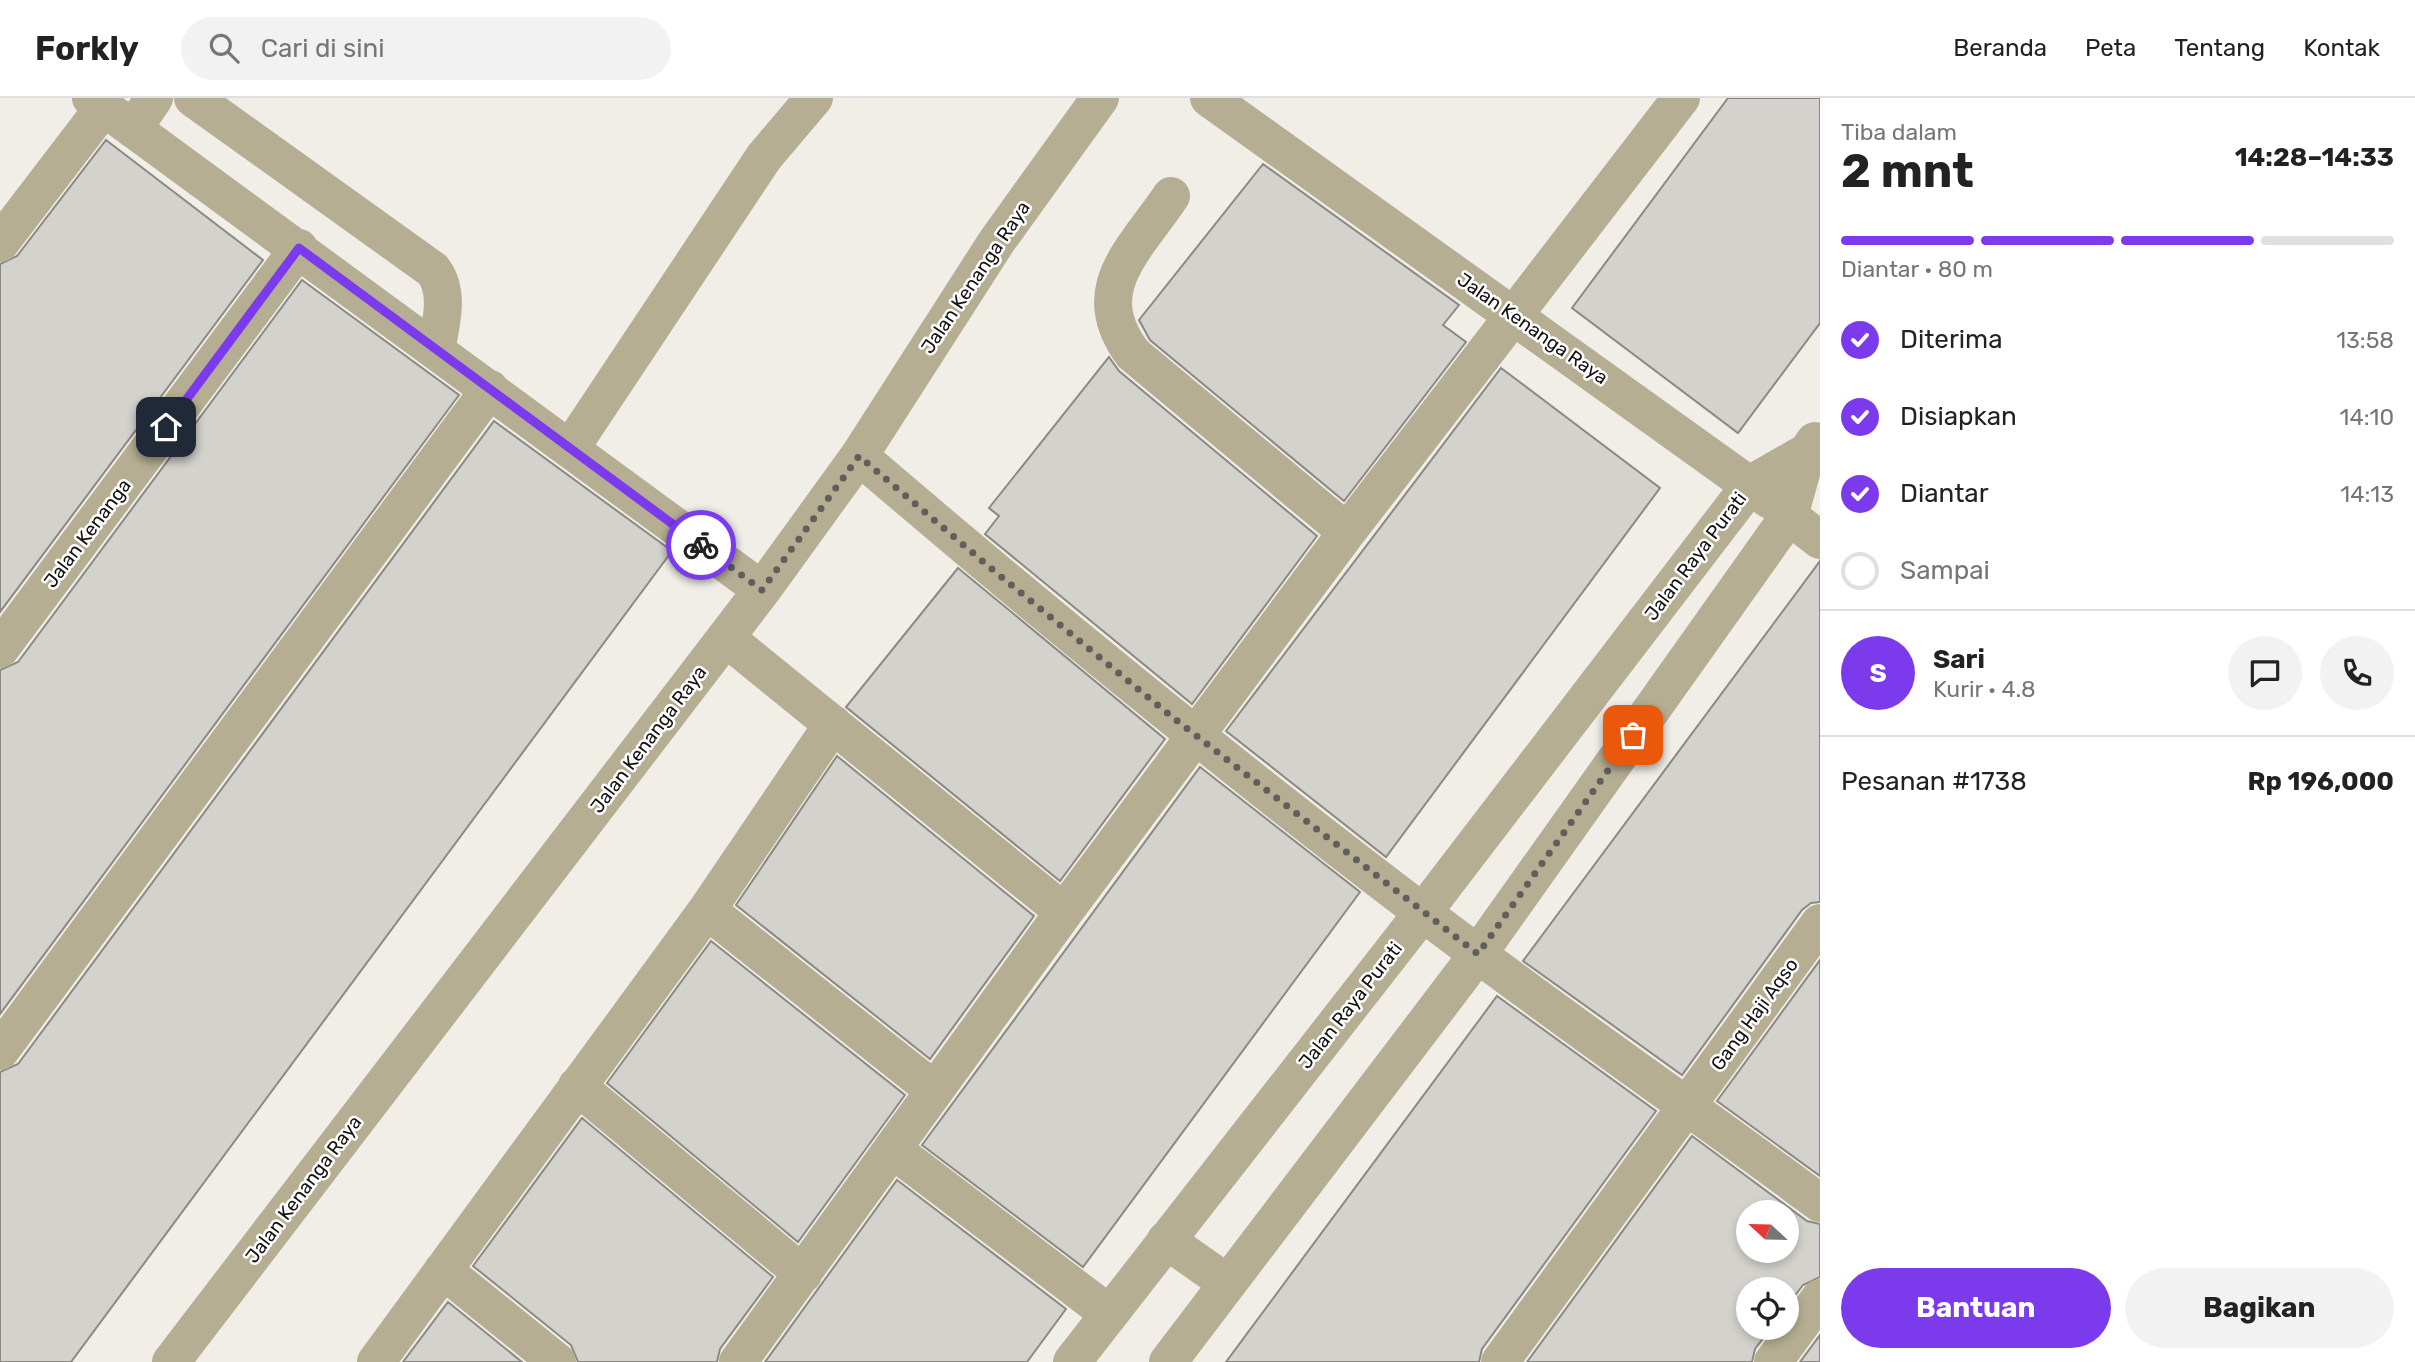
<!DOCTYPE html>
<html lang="id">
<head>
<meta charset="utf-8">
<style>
	:root { --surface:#fff; --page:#f2f2f2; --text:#222; --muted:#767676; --line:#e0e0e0; --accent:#7c3aed }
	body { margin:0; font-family:Rubik,sans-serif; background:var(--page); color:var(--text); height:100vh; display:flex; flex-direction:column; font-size:26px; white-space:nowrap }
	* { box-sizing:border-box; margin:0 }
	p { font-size:23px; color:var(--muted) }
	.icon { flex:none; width:38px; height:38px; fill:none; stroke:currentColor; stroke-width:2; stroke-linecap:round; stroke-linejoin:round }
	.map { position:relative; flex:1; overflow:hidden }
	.details { display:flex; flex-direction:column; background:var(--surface); width:595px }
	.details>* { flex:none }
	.needle { width:46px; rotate:292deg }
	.tools { position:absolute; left:1736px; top:1102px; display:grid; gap:14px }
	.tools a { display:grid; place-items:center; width:63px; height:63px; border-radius:50%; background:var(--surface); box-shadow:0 4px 10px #0003; font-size:35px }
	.pin { position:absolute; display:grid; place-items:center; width:60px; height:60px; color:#fff; margin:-30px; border-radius:14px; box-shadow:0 4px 10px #0006 }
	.courier { position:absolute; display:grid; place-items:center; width:70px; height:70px; margin:-35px; border:5px solid #7c3aed; border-radius:50%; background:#fff; color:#222; box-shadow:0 2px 9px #0007 }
	.overview em { font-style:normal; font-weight:700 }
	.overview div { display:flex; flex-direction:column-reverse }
	.overview { display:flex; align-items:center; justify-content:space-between; height:119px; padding:0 21px }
	h1 { font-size:46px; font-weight:700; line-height:52px }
	.bar { display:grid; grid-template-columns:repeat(4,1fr); gap:10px 7px; align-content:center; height:84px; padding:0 21px }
	.bar i { height:9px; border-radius:5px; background:var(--line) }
	.bar .active { background:var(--accent) }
	.bar p { grid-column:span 4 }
	.line { display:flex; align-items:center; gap:18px; padding:0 21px; border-top:2px solid var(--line) }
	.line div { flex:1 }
	.round { display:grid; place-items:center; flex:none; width:74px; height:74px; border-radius:37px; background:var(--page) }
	ol { padding:0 21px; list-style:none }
	li { display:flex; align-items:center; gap:21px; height:77px }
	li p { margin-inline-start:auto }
	li .icon { padding:7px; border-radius:50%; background:var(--accent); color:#fff; stroke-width:4 }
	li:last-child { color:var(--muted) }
	li i { width:38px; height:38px; border:4px solid var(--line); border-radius:50% }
	.button { display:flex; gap:14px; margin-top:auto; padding:14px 21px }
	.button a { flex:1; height:80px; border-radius:42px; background:var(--accent); color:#fff; font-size:28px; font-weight:700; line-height:80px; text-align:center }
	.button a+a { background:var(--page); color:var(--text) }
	header { display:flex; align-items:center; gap:42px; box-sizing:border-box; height:98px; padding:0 35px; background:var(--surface); border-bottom:2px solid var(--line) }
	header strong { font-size:33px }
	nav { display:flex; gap:38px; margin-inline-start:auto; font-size:24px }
	.search { width:490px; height:63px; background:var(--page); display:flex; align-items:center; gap:18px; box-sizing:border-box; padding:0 24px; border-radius:38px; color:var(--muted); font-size:26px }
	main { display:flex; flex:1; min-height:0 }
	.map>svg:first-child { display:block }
	.building { fill:#d4d2cc; stroke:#8b8983; stroke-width:2; fill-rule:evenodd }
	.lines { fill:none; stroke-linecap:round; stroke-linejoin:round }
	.minor { stroke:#b5ae93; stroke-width:38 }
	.tertiary { stroke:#b5ae93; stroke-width:38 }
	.done { stroke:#605f5b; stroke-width:7; stroke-dasharray:0 12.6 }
	.route { stroke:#7c3aed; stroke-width:9 }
	.labels { text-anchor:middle; stroke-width:5; stroke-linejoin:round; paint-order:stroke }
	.street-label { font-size:19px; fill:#131210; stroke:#fff }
</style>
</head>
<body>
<header>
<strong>Forkly</strong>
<div class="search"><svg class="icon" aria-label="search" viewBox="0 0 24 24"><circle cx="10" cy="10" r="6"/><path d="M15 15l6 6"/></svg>Cari di sini</div>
<nav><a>Beranda</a><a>Peta</a><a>Tentang</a><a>Kontak</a></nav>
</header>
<main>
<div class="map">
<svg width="1820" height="1264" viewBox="0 0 1820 1264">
	<rect width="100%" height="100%" fill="#f0eee7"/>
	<path class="building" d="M1728 0H1820V225L1738 335 1572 210Z
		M106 42 263 162 0 514V166L17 158Z
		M1263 66 1459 207 1443 227 1466 244 1344 403 1150 242 1139 222Z
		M302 182 459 297 0 916V572L18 564Z
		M1109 259 1119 273 1317 438 1192 606 985 436 999 418 989 410Z
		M1501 270 1660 390 1386 759 1226 633Z
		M494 323 672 453 71 1264H0V974L18 966Z
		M1820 463V804L1811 805 1802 812 1682 977 1523 863Z
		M958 470 1165 641 1060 783 846 609Z
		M837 658 1034 818 930 961 736 807Z
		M1200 669 1360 794 1083 1169 922 1047Z
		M711 843 905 997 798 1144 607 985Z
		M1820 862V1078L1717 1003Z
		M1497 898 1656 1013 1482 1251 1479 1264H1226Z
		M582 1020 773 1179 720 1251 717 1264H578L571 1247 473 1168Z
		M1692 1038 1807 1123 1820 1126V1179L1803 1187 1787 1208V1192H1748V1230H1771L1755 1251 1752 1264H1527ZM1748 1115H1787V1153H1748Z
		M897 1082 1066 1211 1027 1264H765Z
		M448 1204 522 1264H403Z
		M1820 1237V1264H1800Z"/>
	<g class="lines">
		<path class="minor" d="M91 0 762 492
			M193 0 433 172C450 194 441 226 436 252
			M133 31 154 0
			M1171 98C1134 153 1085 192 1133 256L1347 434
			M0 145 104 9
			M570 351 764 59 814 0
			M859 358C1060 530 1266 698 1479 857 1591 941 1707 1021 1820 1105
			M1789 418 1820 442
			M726 540 1064 814
			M0 551 299 150
			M833 626 707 812 934 992
			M0 953 490 291
			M577 988 803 1176
			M892 1051 1108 1215
			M1166 1142 1227 1185
			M443 1172 557 1264
			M171 1264 762 492 859 358 997 143 1100 0
			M376 1264 707 812
			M738 1264 1064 814 1347 434 1681 0
			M1500 1264 1820 825
			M1773 1264 1820 1200"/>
		<path class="tertiary" d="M1209 0 1770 402
			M1072 1264 1424 813 1751 386 1807 354
			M1168 1264 1478 856 1789 418 1807 354 1815 343"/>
	</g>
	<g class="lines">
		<path class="done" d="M701 447 762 492 859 358 993 472 1176 622 1478 856 1633 637"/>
		<path class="route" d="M166 329 299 150 701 447"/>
	</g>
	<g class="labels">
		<g class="street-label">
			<text transform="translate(975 179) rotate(-56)" y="7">Jalan Kenanga Raya</text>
			<text transform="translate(1533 230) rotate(35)" y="7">Jalan Kenanga Raya</text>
			<text transform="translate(87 435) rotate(-53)" y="7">Jalan Kenanga</text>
			<text transform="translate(1695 458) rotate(-53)" y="7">Jalan Raya Purati</text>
			<text transform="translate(648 641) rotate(-53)" y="7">Jalan Kenanga Raya</text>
			<text transform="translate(1350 907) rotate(-52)" y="7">Jalan Raya Purati</text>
			<text transform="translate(1754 916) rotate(-54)" y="7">Gang Haji Aqso</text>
			<text transform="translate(303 1091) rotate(-53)" y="7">Jalan Kenanga Raya</text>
		</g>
	</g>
</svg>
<div class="tools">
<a><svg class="needle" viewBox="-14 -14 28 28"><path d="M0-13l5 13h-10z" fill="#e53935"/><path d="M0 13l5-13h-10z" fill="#767676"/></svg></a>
<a><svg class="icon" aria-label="locate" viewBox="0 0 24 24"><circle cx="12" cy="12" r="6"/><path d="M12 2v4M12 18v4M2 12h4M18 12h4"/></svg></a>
</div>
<div class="pin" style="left:1633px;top:637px;background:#ea580c"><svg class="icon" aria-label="bag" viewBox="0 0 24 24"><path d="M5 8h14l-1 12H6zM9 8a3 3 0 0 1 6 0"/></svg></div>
<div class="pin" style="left:166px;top:329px;background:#1f2937"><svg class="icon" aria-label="home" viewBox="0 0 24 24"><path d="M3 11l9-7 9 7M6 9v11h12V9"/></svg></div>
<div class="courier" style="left:701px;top:447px"><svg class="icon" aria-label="bike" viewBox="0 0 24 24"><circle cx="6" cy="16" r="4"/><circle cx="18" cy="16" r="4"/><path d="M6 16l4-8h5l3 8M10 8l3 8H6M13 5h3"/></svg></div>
</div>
<section class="details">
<div class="overview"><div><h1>2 mnt</h1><p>Tiba dalam</p></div><em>14:28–14:33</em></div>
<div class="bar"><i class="active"></i><i class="active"></i><i class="active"></i><i></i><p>Diantar · 80 m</p></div>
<ol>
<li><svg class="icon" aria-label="check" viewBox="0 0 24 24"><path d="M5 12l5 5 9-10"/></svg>Diterima<p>13:58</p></li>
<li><svg class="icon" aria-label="check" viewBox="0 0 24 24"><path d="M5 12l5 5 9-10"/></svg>Disiapkan<p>14:10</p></li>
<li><svg class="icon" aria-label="check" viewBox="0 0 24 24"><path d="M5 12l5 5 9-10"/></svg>Diantar<p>14:13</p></li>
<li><i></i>Sampai</li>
</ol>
<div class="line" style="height:126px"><b class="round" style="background:var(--accent);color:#fff">S</b><div><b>Sari</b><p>Kurir · 4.8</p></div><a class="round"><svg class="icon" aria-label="chat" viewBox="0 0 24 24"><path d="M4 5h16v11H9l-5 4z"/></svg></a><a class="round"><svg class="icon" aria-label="phone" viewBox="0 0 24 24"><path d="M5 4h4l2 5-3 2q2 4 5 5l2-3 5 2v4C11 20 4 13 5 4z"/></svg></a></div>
<div class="line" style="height:91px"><div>Pesanan #1738</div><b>Rp 196,000</b></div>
<div class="button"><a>Bantuan</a><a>Bagikan</a></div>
</section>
</main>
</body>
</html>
